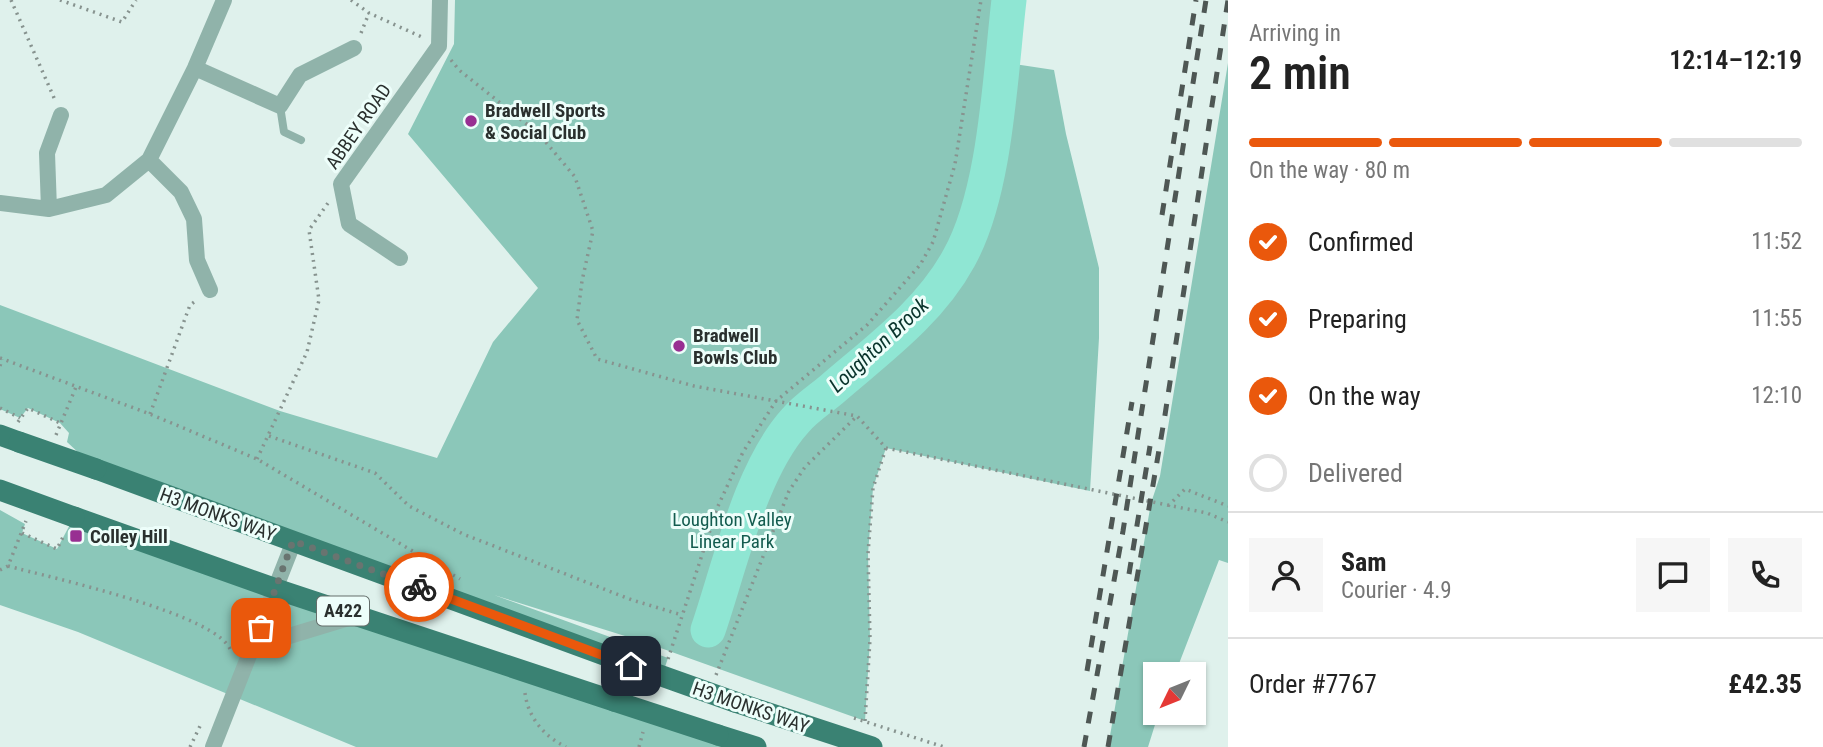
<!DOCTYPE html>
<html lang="en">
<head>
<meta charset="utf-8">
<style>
	:root { --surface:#fff; --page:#f6f6f6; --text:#222; --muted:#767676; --line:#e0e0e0; --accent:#ea580c }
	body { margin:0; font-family:"Roboto Condensed",sans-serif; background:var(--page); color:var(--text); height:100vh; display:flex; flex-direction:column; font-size:26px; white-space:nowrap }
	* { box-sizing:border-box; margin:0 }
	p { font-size:23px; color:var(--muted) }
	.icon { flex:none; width:38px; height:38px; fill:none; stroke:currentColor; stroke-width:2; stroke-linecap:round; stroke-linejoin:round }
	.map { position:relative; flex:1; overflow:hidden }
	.drawer { display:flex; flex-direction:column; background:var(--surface); width:595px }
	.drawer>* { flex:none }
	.needle { width:46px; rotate:227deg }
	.fabs { position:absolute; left:1143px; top:662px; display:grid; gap:14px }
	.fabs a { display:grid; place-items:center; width:63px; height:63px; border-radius:0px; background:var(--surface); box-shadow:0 2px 5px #0004; font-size:35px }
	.pin { position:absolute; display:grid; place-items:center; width:60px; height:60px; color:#fff; margin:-30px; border-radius:14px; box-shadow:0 4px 10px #0006 }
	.courier { position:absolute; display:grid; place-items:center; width:70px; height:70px; margin:-35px; border:5px solid #ea580c; border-radius:50%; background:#fff; color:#222; box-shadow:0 2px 9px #0007 }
	.overview em { font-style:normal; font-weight:600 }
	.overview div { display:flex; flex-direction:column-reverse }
	.overview { display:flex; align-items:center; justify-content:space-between; height:119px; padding:0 21px }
	h1 { font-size:46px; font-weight:600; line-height:52px }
	.bar { display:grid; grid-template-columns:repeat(4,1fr); gap:10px 7px; align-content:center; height:84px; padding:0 21px }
	.bar i { height:9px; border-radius:5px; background:var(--line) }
	.bar .current { background:var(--accent) }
	.bar p { grid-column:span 4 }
	.line { display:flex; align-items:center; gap:18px; padding:0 21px; border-top:2px solid var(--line) }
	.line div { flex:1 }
	.round { display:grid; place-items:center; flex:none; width:74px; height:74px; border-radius:0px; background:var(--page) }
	ol { padding:0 21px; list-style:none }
	li { display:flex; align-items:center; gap:21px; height:77px }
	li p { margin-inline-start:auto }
	li .icon { padding:7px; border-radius:50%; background:var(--accent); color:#fff; stroke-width:4 }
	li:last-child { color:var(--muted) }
	li i { width:38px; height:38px; border:4px solid var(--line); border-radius:50% }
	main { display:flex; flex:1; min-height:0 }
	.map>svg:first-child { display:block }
	.green { fill:#8bc7b9 }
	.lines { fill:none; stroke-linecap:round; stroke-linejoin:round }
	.river { stroke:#8fe6d3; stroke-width:35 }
	.path { stroke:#87938f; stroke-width:3.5; stroke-dasharray:2 5; stroke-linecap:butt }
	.lane { stroke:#90b3aa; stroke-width:8 }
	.street { stroke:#90b3aa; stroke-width:16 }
	.primary { stroke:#3a8273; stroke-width:21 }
	.rail { stroke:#4e5754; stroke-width:5; stroke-dasharray:12 12; stroke-linecap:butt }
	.primary-bridge { stroke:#3a8273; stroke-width:21 }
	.done { stroke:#697470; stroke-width:7; stroke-dasharray:0 12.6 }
	.route { stroke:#ea580c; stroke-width:9 }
	.poi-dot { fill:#982f92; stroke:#edfefa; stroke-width:2.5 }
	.labels { text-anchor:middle; stroke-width:6; stroke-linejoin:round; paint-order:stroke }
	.shield { fill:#edfefa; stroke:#646e6b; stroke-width:2 }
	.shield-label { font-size:18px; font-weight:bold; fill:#2a302e }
	.poi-label { font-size:19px; font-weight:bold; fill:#2a302e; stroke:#edfefa; text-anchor:start }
	.street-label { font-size:19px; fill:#2a302e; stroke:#edfefa }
	.park-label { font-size:19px; fill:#135c4f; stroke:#edfefa }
	.water-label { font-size:21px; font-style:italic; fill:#09342c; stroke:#edfefa }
</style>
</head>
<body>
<main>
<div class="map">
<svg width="1228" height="747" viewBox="0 0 1228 747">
	<rect width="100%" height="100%" fill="#dff1ec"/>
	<path class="green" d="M455 0H1009L1002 62 1054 70 1066 134 1099 268V338L1090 491 886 448 873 488 868 554 870 639 865 721 641 641 494 595 668 658 663 673 96 469 67 442 69 433 60 423 28 408 20 418 0 409V305L280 411 437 458 493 342 538 288 408 134 454 44Z
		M1228 63V563L1219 560 1175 674H1155V712H1159L1148 747H1108L1151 503 1160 476Z
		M0 510 25 524 22 533 57 549 74 517 756 747H356L78 632 0 605Z"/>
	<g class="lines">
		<path class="river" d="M708 630C730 566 750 471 795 421 805 409 819 400 831 390 877 350 929 313 959 258 996 192 1000 76 1009 0"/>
		<path class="path" d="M11 0 55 100
			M60 0 122 22 136 0
			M351 0 369 13 424 38
			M361 33 369 13
			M451 60 459 70 539 134 575 177 593 231 582 281 577 320 597 359 694 386 857 416 886 448 1207 513 1228 522
			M0 358 150 414 257 459 460 579
			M0 366 2 359
			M0 408 20 418
			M150 414 190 305 197 300
			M18 422 28 408 60 423
			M56 435 76 387
			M269 436 375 473 409 506 463 534 632 600 682 615
			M257 459 307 352 319 300 309 230 328 203
			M1168 506 1185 489 1228 506
			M22 533 57 549 64 535
			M8 566C48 577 223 615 231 652
			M0 570 8 566 26 521
			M668 659 718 506 743 452 776 401 867 325 920 265 933 242 955 164 981 0
			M716 675 789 491 805 467 857 416
			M525 693C528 718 545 737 566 747
			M854 718 944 747
			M865 721 870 639 868 554 873 488 886 448
			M190 747 201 724
			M639 747 643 732"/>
		<path class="lane" d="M280 106 284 132 301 140"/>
		<path class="street" d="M195 68 280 106 300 75 354 48
			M149 160 181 192 194 219 197 260 210 290
			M0 203 49 209 106 195 149 160 195 68 224 0
			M49 209 47 153 61 115
			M400 258 349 224 341 184 439 46 440 0
			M253 647 355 616
			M213 747 294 541"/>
		<path class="primary" d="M0 435 19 442
			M96 469 631 665
			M74 517 276 589 614 701
			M735 702 872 747
			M718 735 756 747"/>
		<path class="rail" d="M1162 215 1196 0
			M1129 574 1150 446
			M1087 671 1132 402
			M1084 747 1123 531 1206 0
			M1108 747 1165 415 1228 0"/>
		<path class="primary-bridge" d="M19 442 96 469
			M0 490 74 517
			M631 665 735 702
			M614 701 718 735"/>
	</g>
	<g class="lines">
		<path class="done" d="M261 628 293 541 419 587"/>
		<path class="route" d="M419 587 631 666"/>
	</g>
	<g class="poi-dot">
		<circle cx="471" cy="121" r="7"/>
		<circle cx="679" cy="346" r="7"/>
		<rect x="69" y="529" width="14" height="14" rx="3.5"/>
	</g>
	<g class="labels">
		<rect class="shield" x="317" y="596.5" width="52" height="29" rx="5"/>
		<g class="shield-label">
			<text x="343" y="617">A422</text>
		</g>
		<g class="poi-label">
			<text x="485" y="117">Bradwell Sports<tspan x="485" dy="22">&amp; Social Club</tspan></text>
			<text x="693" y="342">Bradwell<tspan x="693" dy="22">Bowls Club</tspan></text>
			<text x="90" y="543">Colley Hill</text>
		</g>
		<g class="street-label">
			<text transform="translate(358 126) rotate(-55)" y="7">ABBEY ROAD</text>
			<text transform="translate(218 514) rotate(20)" y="7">H3 MONKS WAY</text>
			<text transform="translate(751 707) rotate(19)" y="7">H3 MONKS WAY</text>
		</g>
		<g class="park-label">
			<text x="732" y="526">Loughton Valley<tspan x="732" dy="22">Linear Park</tspan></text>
		</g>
		<g class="water-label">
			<text transform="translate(879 345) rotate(-43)" y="7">Loughton Brook</text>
		</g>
	</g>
</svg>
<div class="fabs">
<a><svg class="needle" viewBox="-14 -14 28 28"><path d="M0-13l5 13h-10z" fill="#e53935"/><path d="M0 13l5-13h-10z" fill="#767676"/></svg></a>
</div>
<div class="pin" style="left:261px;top:628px;background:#ea580c"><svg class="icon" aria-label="bag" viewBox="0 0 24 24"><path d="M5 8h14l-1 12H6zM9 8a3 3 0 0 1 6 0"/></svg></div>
<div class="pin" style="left:631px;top:666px;background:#1f2937"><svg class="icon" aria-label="home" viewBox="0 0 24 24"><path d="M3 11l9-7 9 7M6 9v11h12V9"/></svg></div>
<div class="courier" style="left:419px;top:587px"><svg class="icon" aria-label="bike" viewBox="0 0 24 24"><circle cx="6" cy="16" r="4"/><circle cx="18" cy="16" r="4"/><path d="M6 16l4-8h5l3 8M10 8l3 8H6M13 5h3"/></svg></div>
</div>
<section class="drawer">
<div class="overview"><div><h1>2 min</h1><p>Arriving in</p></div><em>12:14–12:19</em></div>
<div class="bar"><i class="current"></i><i class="current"></i><i class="current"></i><i></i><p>On the way · 80 m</p></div>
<ol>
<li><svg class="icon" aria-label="check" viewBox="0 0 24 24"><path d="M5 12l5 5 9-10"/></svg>Confirmed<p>11:52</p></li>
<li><svg class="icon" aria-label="check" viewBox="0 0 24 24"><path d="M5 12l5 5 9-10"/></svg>Preparing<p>11:55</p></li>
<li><svg class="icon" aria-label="check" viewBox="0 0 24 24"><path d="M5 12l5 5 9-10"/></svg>On the way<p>12:10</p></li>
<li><i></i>Delivered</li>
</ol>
<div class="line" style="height:126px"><a class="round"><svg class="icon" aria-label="person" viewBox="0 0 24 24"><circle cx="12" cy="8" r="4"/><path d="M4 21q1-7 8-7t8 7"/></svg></a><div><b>Sam</b><p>Courier · 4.9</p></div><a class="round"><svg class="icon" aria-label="chat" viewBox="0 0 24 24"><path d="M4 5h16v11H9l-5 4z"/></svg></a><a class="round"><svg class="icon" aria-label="phone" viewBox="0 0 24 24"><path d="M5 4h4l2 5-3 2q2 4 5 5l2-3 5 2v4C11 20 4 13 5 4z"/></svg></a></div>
<div class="line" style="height:91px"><div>Order #7767</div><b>£42.35</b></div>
</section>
</main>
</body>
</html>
